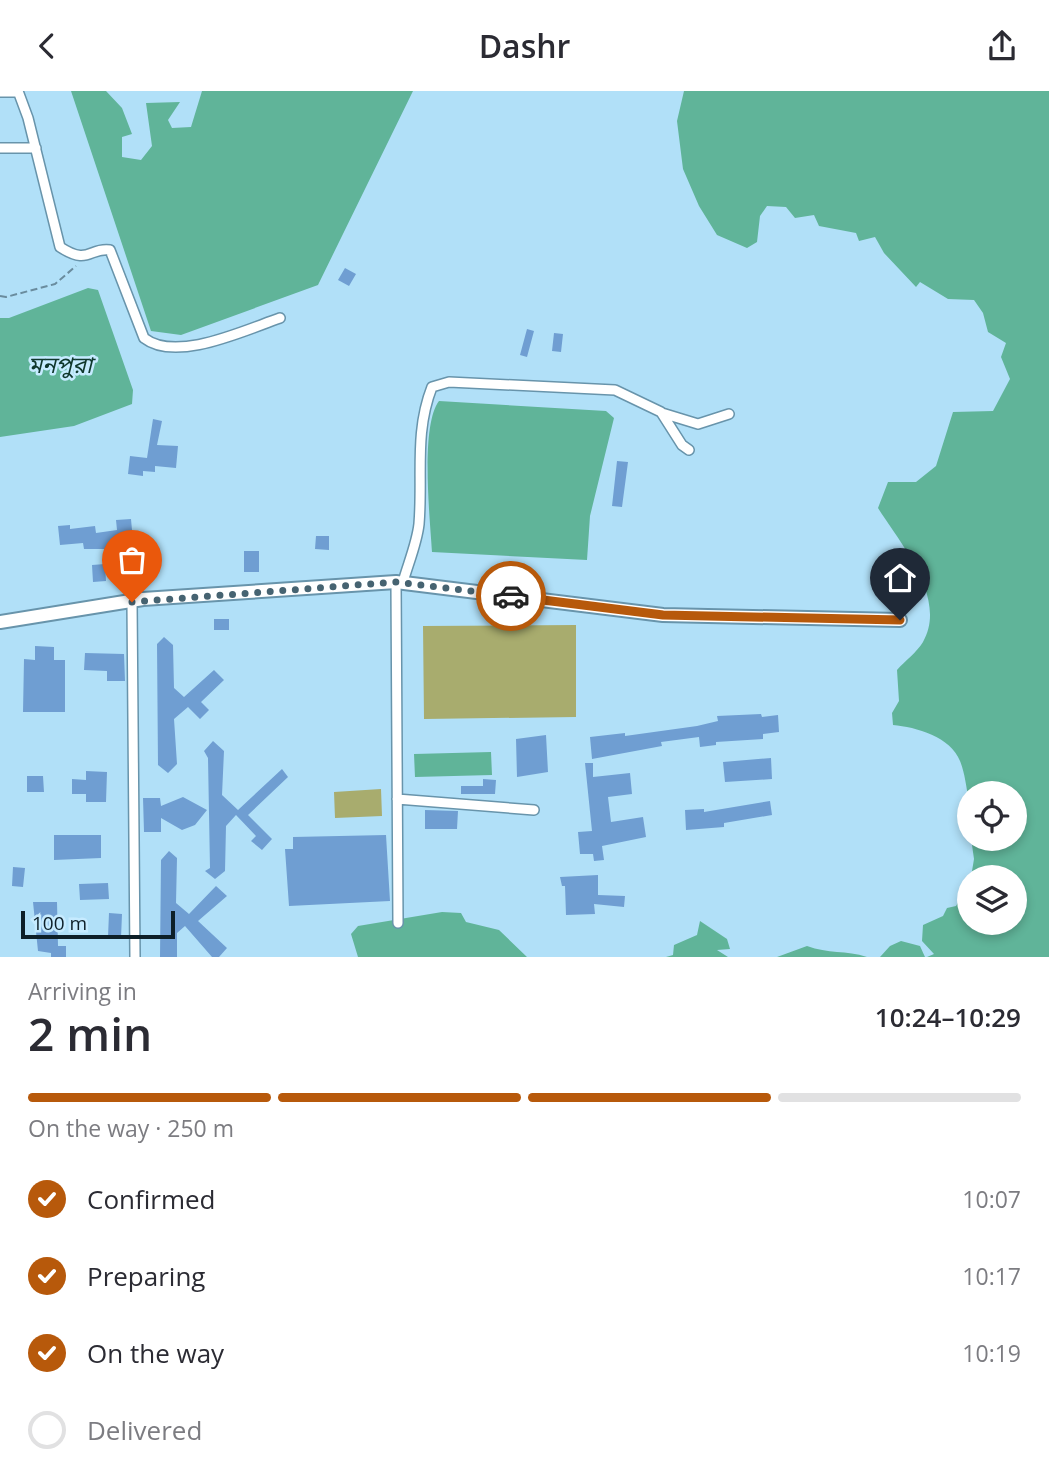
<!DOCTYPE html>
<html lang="en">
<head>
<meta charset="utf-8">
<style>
	:root { --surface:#fff; --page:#f2f2f3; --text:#2b2b33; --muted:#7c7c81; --line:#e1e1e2; --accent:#b7590b }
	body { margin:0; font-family:"Open Sans","Noto Sans Bengali",sans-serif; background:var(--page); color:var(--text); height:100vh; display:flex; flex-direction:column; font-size:26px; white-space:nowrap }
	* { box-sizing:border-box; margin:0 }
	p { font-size:23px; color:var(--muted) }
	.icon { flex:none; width:38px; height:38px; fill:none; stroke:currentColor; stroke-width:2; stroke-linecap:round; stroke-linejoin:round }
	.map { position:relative; height:866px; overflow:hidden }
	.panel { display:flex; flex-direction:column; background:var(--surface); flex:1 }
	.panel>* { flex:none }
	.tools { position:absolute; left:957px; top:690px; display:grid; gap:14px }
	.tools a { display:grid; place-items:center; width:70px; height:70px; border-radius:50%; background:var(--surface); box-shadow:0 4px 10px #0003; font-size:35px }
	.scale { position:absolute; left:21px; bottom:18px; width:154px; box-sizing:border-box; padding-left:7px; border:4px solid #0d1f28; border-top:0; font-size:19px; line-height:24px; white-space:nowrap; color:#0d1f28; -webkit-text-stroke:5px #c6ebff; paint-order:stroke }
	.pin { position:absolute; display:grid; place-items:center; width:60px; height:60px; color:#fff; margin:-72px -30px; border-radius:50% 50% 50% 0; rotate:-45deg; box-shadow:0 0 7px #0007 }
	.pin .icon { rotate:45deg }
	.courier { position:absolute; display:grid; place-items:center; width:70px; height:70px; margin:-35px; border:5px solid #b7590b; border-radius:50%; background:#fff; color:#222; box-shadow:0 2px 9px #0007 }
	.overview em { font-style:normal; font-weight:600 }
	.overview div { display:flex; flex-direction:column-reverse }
	.overview { display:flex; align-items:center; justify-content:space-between; height:119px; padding:0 28px }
	h1 { font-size:46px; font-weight:600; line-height:52px }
	.bar { display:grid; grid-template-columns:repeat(4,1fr); gap:10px 7px; align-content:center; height:84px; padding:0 28px }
	.bar i { height:9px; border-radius:5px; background:var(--line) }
	.bar .selected { background:var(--accent) }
	.bar p { grid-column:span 4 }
	ol { padding:0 28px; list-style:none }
	li { display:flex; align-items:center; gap:21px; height:77px }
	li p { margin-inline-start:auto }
	li .icon { padding:7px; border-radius:50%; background:var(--accent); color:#fff; stroke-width:4 }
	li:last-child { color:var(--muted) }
	li i { width:38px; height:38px; border:4px solid var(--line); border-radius:50% }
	header { display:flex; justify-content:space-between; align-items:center; height:91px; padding:0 28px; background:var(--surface); font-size:32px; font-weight:600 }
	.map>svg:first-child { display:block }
	.green { fill:#a8ac6e }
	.water { fill:#60b499 }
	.building { fill:#6f9ed2 }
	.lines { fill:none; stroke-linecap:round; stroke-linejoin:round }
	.street-casing { stroke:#6894ab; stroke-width:12 }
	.secondary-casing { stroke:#6894ab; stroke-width:16 }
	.path { stroke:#6a8c9e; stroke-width:2; stroke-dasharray:7 3.5; stroke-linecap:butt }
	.street { stroke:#fff; stroke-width:9 }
	.secondary { stroke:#fff; stroke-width:12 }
	.done { stroke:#466371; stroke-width:7; stroke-dasharray:0 12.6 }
	.route { stroke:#b7590b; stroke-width:9 }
	.labels { text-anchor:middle; stroke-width:5; stroke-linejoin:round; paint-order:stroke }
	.water-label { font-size:23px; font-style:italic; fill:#0f372c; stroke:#c6ebff }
</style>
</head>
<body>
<header><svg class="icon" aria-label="back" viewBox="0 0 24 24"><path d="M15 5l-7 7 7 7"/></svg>Dashr<svg class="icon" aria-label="share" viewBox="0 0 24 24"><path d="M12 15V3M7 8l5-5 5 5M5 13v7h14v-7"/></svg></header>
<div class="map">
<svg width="1049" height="866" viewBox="0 0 1049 866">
	<rect width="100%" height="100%" fill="#b1e0f8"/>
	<path class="green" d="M576 534V626L424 628 423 535Z
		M381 698 382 725 335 727 334 701Z"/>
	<path class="water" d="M71 0H106L122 17 132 43 122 46V66L141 69 152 55 146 12 180 11 168 29 172 37 191 36 202 0H413L318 194 181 244 151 240Z
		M684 0H1049V866H927L934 863 922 850 923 834 943 825 947 817 956 815 969 793 970 831H1015V786H971L974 768 971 747H1015V702H970L969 709C966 696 965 682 960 670 951 646 916 636 893 634L892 622 899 610 897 579C905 570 917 561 923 551 948 507 900 452 878 417L888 391H916L936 375 953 321 993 320 1010 288 1001 266 1006 252 988 241 983 222 974 209 948 208 920 191 916 196 884 162 875 146 859 150 856 142 819 135 814 124 795 127 786 116 767 115 760 125 757 151 747 157 717 144 699 115 683 78 677 30Z
		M88 197 98 199 133 299 132 313 74 335 0 346V227H9Z
		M439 310 606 320 614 327 590 425 587 469 432 461C430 428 420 335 439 310Z
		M491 661 492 684 415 686 414 663Z
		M442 821 461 822 466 831 499 839 527 866H358L351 843 358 835Z
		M700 830 727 848 730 858 717 859 728 866H666L673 864 674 854 697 844Z
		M901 850 920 855 925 866H880L890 855Z
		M807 855C828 863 846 859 867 866H777Z"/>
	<path class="building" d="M345 177 356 183 349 195 338 189Z
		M527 238 534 240 527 266 520 264Z
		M554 242 563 243 561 261 552 260Z
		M153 328 162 330 157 354 178 355 176 377 155 375V381L143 380V385L128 383 130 365 147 367Z
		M617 370 628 371 622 416 612 415Z
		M131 428 133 450 115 452V456L104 458H84L83 452 60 454 58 435 70 434V438L95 435 96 442 117 439 116 429Z
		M316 445H329V459L315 458Z
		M244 460H259V481H244Z
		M105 473 106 490 93 491 92 474Z
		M214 528H229V539H214Z
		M164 546 173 554 174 597 184 606 214 579 224 589 201 611 209 619 200 628 188 616 174 628 177 673 168 682 158 674 157 553Z
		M35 555 54 556V569H65V621H23L24 568 35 569Z
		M85 562 124 563 125 590H107V580L84 579Z
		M761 623 762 626 778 624 779 641 763 643V648L716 651V654L700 656 699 646 661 651 662 655 592 668 590 646 625 642V645L697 635 718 630 717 625Z
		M546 644 548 681 517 686 516 648Z
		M213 650 224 660 222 704 238 719 282 678 288 686 248 724 272 748 262 759 251 750 256 745 236 724 226 735 225 780 215 788 205 780 210 777 208 667 204 660Z
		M771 667 772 688 725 691 723 671Z
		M585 672H593V686L630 682 632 703 608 706 611 731 643 726 646 746 602 755 604 769 594 770 593 763H580L578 741 592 740Z
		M86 680 107 681 106 711H86V703H72V688L86 689Z
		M27 685H43L44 701H27Z
		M483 688 496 689 495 703H461V695H483Z
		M183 706 207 719 195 734 182 739 161 727V741H144L143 707H160L161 715Z
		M770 710 772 724 724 732V736L686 739 685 719 704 718V721Z
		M425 719 458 720 457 738H425Z
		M54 744H101V767L54 769Z
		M386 744 390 810 289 815 285 758H293V746Z
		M169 760 177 767 176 812 189 823 216 795 227 805 198 830 227 857 219 866H212L185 835 177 842V866H160L161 769Z
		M13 776 25 777 23 796 12 795Z
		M598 784V804L625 805 624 816 594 813 595 823 566 824 565 795H562L560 786Z
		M108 792 109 808 80 809 79 793Z
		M33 811H57L58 855H66V866H51V862L38 860Z
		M109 822 122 823 121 847 108 846Z"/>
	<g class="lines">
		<g class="street-casing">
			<path id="street" d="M18 0 28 27 60 156C89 175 89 156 110 159L144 247C176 272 245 239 280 227
				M0 1H18
				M0 57H36
				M662 322 698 333 729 323
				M396 491 398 832
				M403 491C408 473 417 452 419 433 423 385 414 342 432 296L449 291 615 299 661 321 682 354 689 359
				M132 511 135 866
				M397 708 534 719"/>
		</g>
		<g class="secondary-casing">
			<path id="secondary" d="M0 531 143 508 396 491 663 524 900 529"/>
		</g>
		<path class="path" d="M0 205 6 206 55 193 76 175"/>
		<use href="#street" class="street"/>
		<use href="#secondary" class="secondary"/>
	</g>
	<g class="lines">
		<path class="done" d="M132 511 396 491 511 505"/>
		<path class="route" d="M511 505 663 524 900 529"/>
	</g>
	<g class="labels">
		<g class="water-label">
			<text x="60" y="282">মনপুরা</text>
		</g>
	</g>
</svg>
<div class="tools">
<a><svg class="icon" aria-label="locate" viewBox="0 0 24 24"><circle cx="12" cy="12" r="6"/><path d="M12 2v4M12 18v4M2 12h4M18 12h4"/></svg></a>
<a><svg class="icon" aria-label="layers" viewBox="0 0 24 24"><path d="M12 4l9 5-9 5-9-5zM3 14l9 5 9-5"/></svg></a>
</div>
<div class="scale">100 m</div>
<div class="pin" style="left:132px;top:511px;background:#ea580c"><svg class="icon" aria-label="bag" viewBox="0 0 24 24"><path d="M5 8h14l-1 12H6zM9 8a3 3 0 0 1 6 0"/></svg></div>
<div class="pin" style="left:900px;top:529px;background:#1f2937"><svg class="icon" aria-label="home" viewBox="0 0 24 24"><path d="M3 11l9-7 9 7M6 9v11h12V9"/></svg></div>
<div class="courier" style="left:511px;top:505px"><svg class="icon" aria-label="car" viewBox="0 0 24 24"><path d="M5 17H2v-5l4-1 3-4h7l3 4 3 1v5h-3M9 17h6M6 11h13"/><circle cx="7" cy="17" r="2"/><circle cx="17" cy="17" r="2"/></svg></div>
</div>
<section class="panel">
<div class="overview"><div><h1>2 min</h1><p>Arriving in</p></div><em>10:24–10:29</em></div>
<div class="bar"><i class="selected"></i><i class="selected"></i><i class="selected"></i><i></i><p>On the way · 250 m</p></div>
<ol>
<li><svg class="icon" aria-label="check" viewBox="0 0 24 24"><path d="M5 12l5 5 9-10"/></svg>Confirmed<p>10:07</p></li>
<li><svg class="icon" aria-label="check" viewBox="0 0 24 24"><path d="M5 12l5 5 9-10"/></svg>Preparing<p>10:17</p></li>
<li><svg class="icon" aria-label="check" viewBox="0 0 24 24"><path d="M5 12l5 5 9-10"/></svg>On the way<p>10:19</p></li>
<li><i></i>Delivered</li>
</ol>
</section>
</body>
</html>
